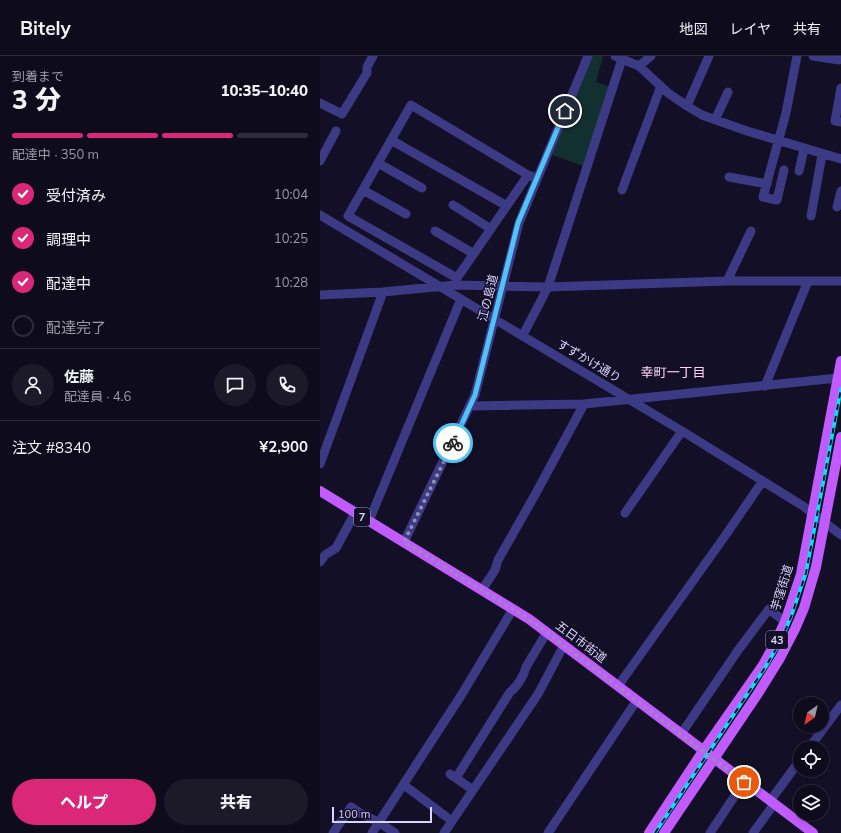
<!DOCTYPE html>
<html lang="ja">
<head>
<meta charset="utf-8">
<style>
	:root { --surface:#0e0b1c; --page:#1c1929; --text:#f1f3f6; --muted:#9b9ba3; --line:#2e2b3b; --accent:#db2777 }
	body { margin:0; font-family:Mulish,"Noto Sans JP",sans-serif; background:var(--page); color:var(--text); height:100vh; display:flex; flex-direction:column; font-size:15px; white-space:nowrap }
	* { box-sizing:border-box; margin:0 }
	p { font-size:13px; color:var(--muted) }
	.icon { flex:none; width:22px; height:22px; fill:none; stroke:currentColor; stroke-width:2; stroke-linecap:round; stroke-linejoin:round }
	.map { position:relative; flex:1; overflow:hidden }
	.side { display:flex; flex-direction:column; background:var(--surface); width:320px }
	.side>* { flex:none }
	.needle { width:26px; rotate:214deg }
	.tools { position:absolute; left:473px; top:641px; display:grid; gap:8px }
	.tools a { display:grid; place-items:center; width:36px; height:36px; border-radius:50%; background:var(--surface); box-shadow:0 2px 6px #0003,0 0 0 1px var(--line); font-size:20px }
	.scale { position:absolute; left:12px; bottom:10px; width:100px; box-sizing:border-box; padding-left:4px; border:2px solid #d9d4ff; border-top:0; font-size:11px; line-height:14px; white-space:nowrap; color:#d9d4ff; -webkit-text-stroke:3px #130f26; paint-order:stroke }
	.pin { position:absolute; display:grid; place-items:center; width:34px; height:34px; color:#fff; margin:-17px; border:2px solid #fff; border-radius:50%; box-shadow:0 1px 4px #0007 }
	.courier { position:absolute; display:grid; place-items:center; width:40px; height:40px; margin:-20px; border:3px solid #4fc3f7; border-radius:50%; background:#fff; color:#222; box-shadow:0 1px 5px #0007 }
	.summary em { font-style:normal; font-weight:800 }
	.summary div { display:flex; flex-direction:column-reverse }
	.summary { display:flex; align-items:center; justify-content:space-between; height:68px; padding:0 12px }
	h1 { font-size:26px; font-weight:800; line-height:30px }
	.bar { display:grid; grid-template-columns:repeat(4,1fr); gap:6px 4px; align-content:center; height:48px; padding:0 12px }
	.bar i { height:5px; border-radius:3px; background:var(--line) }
	.bar .on { background:var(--accent) }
	.bar p { grid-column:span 4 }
	.line { display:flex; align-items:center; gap:10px; padding:0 12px; border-top:1px solid var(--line) }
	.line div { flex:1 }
	.round { display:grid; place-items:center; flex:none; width:42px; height:42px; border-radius:21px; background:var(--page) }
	ol { padding:0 12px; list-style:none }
	li { display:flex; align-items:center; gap:12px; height:44px }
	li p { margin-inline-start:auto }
	li .icon { padding:4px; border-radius:50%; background:var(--accent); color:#fff; stroke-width:4 }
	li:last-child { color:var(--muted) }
	li i { width:22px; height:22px; border:2px solid var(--line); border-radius:50% }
	.action { display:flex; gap:8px; margin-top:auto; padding:8px 12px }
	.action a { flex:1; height:46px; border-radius:24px; background:var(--accent); color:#fff; font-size:16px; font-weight:800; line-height:46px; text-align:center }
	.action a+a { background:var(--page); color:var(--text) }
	header { display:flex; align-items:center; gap:24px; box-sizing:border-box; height:56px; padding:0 20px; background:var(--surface); border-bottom:1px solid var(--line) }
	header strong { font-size:19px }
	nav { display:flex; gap:22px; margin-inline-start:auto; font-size:14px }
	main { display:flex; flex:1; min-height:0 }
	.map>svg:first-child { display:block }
	.green { fill:#12302f }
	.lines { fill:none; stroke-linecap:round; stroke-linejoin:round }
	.minor { stroke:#3d3a85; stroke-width:9 }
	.major { stroke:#c25bff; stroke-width:10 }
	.rail-casing { stroke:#00e5ff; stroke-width:3.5 }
	.rail { stroke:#130f26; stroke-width:2; stroke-dasharray:6; stroke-linecap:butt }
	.done { stroke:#948fb3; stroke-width:4; stroke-dasharray:0 7.2 }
	.route { stroke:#4fc3f7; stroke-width:5 }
	.labels { text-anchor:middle; stroke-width:3; stroke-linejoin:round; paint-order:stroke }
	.shield { fill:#130f26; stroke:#9e99be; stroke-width:1 }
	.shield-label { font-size:11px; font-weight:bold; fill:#d9d4ff }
	.street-label { font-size:12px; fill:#d9d4ff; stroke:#130f26 }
	.neighbourhood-label { font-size:13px; fill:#ffd6f0; stroke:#130f26 }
</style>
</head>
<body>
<header>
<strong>Bitely</strong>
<nav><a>地図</a><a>レイヤ</a><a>共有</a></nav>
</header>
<main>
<section class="side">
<div class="summary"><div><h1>3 分</h1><p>到着まで</p></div><em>10:35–10:40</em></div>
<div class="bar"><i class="on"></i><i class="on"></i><i class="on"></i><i></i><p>配達中 · 350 m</p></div>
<ol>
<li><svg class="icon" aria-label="check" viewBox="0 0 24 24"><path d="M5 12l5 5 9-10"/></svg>受付済み<p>10:04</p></li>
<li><svg class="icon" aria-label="check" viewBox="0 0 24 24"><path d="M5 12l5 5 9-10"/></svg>調理中<p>10:25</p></li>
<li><svg class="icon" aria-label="check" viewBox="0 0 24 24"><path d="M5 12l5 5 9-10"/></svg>配達中<p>10:28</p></li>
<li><i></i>配達完了</li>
</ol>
<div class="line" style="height:72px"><a class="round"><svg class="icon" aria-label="person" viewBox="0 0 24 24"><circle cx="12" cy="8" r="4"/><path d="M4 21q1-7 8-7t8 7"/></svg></a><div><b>佐藤</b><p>配達員 · 4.6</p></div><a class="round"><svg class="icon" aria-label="chat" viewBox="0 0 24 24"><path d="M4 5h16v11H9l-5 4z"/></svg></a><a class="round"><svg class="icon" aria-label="phone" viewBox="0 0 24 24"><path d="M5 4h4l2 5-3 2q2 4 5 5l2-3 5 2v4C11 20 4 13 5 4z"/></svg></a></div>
<div class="line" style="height:52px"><div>注文 #8340</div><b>¥2,900</b></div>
<div class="action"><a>ヘルプ</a><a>共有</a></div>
</section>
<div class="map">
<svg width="521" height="777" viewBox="0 0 521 777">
	<rect width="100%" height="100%" fill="#130f26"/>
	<path class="green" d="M272 0H283L276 26 290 31 266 111 232 99Z"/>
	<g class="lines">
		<path class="minor" d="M295 0 319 10 348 37 367 50 382 59 427 75 521 103
			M493 0 519 4
			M319 10 331 0
			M521 32 515 65 521 66
			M0 47 22 58 47 17V11L53 0
			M367 50 389 0
			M395 64 408 36
			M71 84 187 150
			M0 105 16 75
			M58 107 102 132
			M464 114 457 144 443 141 466 57 477 0
			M479 115 484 93
			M208 119 137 222 28 160 91 49 208 119 217 122
			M409 121 447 128
			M43 134 86 158
			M302 134 341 30
			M133 149 171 173
			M517 151 521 135
			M0 159 362 375 483 450 521 479
			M491 160 502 99
			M115 175 154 198
			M407 225 431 175
			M0 239 63 236
			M203 279 228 231 302 3
			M445 330 488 225
			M264 348 518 322H521
			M151 350 264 348 216 437 178 504 175 514 162 534
			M0 408 63 236 135 229 228 231 407 225H521
			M305 457 362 375
			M49 465 141 243
			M84 486 155 339 199 167 268 0
			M0 506 5 499 16 492 35 457
			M298 630 405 480 442 426
			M361 678 419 593 449 553 465 566
			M489 692 521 649
			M130 718 153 734
			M136 722 190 636C197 631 204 620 206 611L227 576
			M84 729 132 765
			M450 745 480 704
			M13 777 31 751 40 757 60 767 75 777
			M52 777 142 638 193 553
			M124 777 218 638 244 589
			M228 777 317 644
			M390 777 424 726
			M433 777 454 748"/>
		<path class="major" d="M0 435 209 563 493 777
			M329 777 383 695 443 609 453 591 465 566 481 518 521 305
			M344 777 437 639 460 602 475 573 484 552 496 511 521 381"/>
		<g class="rail-casing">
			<path id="rail" d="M335 777 446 610 460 586 471 561 486 517 521 333"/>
		</g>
		<use href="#rail" class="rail"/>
	</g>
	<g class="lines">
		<path class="done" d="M133 387 84 486 209 563 424 726"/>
		<path class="route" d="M133 387 155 339 198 167 245 55"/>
	</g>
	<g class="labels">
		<g class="shield">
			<rect x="34" y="452" width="16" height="18" rx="3"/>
			<rect x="446" y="575" width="22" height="18" rx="3"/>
		</g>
		<g class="shield-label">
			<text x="42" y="465">7</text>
			<text x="457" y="588">43</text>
		</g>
		<g class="street-label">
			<text transform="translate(168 242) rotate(-76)" y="4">江の島道</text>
			<text transform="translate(269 305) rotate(31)" y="4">すずかけ通り</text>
			<text transform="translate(462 532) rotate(-73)" y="4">芋窪街道</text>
			<text transform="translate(261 586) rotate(37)" y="4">五日市街道</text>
		</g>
		<g class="neighbourhood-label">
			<text x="353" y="321">幸町一丁目</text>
		</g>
	</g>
</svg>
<div class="tools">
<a><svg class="needle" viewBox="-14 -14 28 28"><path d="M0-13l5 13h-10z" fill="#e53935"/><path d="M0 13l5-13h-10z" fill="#9b9ba3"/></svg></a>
<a><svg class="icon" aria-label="locate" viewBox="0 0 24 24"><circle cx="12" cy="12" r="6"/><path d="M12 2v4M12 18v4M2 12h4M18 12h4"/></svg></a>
<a><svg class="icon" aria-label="layers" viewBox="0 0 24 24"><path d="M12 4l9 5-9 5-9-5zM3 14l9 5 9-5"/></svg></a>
</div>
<div class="scale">100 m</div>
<div class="pin" style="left:424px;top:726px;background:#ea580c"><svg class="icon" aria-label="bag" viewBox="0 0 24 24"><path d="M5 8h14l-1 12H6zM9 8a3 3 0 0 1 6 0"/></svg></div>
<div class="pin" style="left:245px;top:55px;background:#1f2937"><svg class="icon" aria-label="home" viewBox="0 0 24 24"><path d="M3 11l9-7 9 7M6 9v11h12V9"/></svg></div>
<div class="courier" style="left:133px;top:387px"><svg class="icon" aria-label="bike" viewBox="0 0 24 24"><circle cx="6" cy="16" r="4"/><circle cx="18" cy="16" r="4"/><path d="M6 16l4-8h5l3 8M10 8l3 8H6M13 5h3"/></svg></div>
</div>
</main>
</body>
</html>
